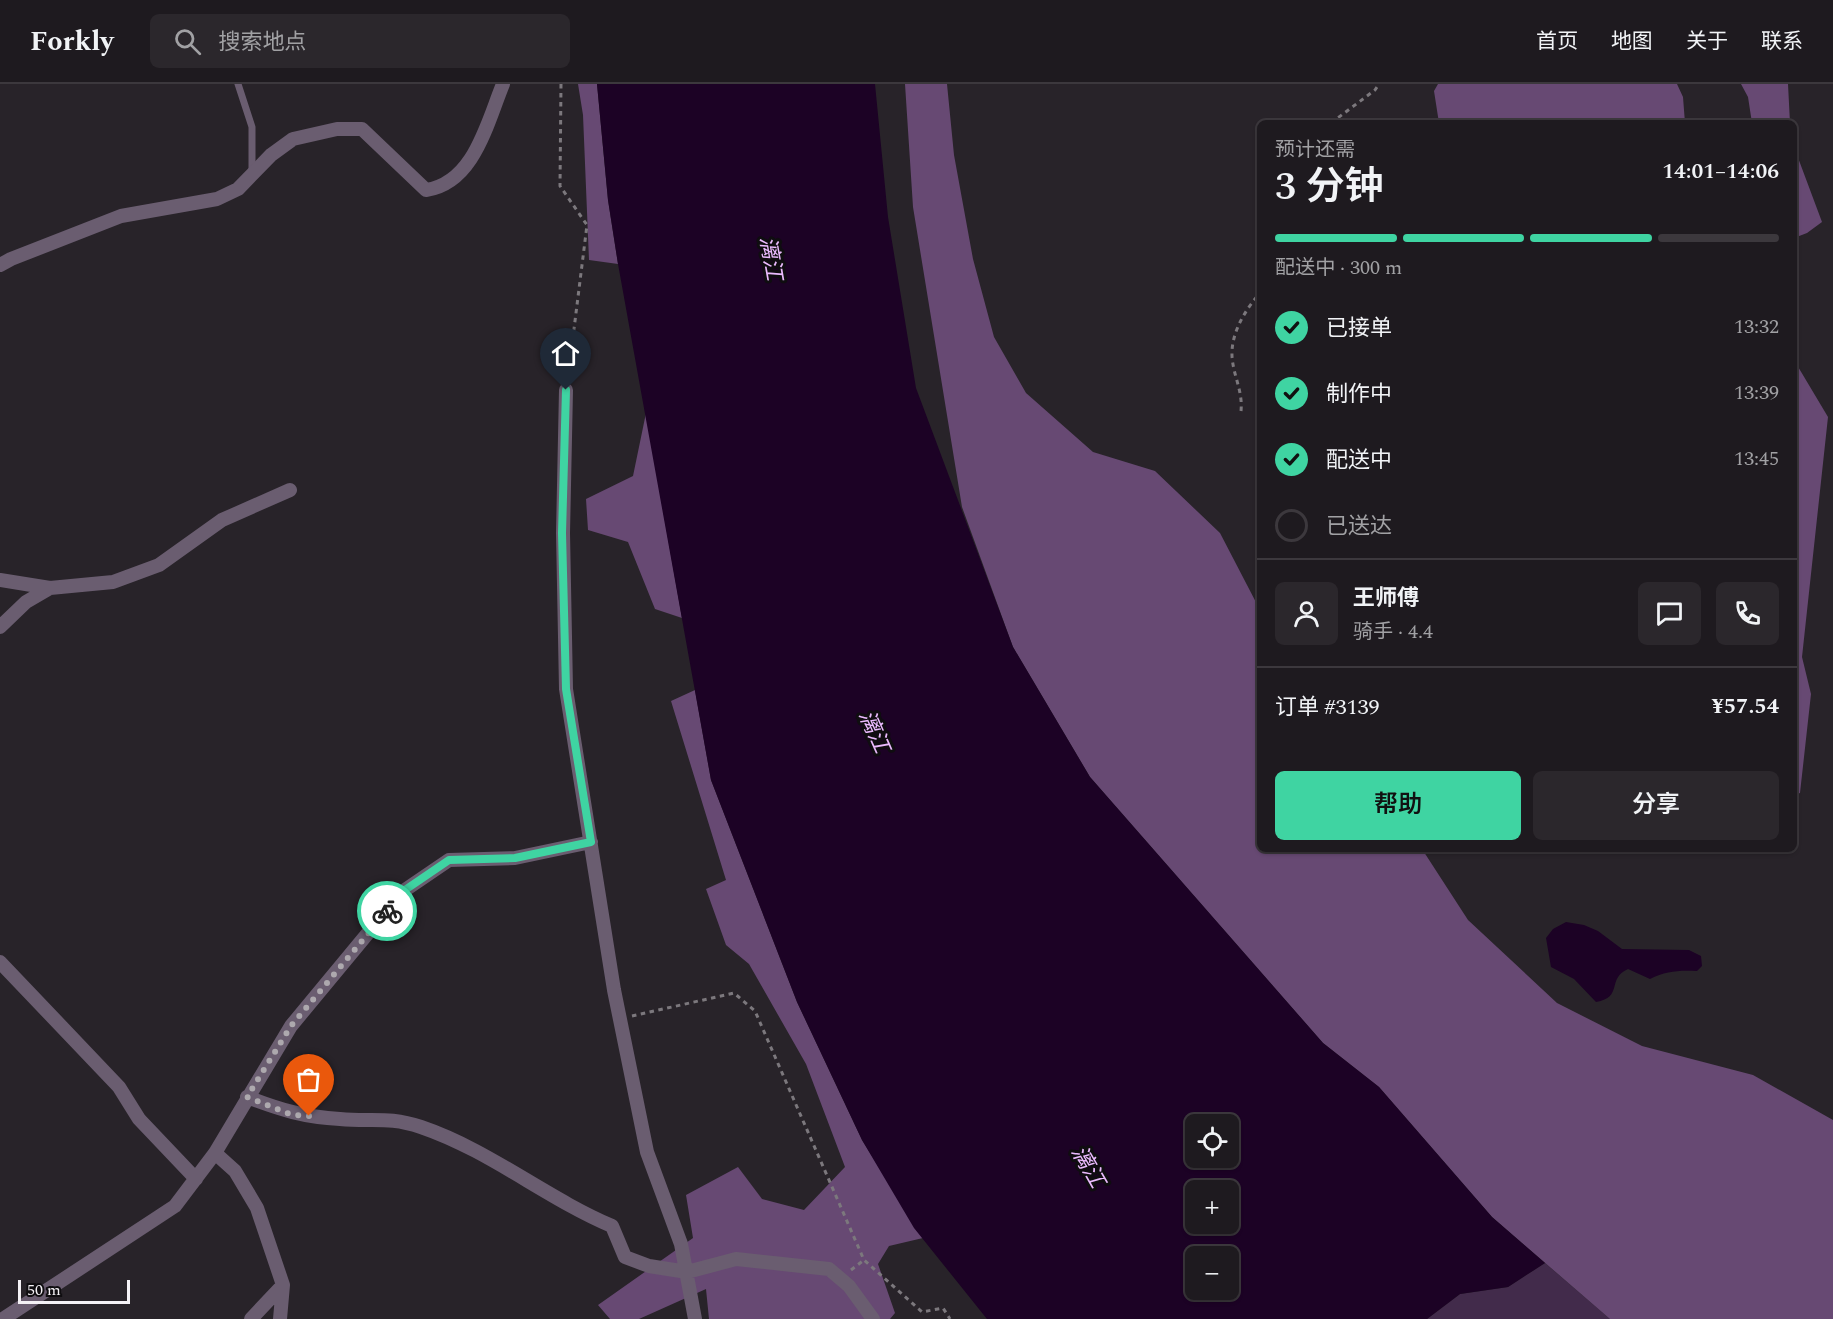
<!DOCTYPE html>
<html lang="zh">
<head>
<meta charset="utf-8">
<style>
	:root { --surface:#1e1a1f; --page:#2b272c; --text:#f1f3f6; --muted:#a1a1a4; --line:#3c383d; --accent:#3fd4a2 }
	body { margin:0; font-family:Spectral,"Noto Sans SC",serif; background:var(--page); color:var(--text); height:100vh; display:flex; flex-direction:column; font-size:22px; white-space:nowrap }
	* { box-sizing:border-box; margin:0 }
	p { font-size:20px; color:var(--muted) }
	.icon { flex:none; width:33px; height:33px; fill:none; stroke:currentColor; stroke-width:2; stroke-linecap:round; stroke-linejoin:round }
	.map { position:relative; flex:1; overflow:hidden }
	.details { position:absolute; left:1257px; top:36px; width:540px; height:732px; display:flex; flex-direction:column; background:var(--surface); border-radius:9px; box-shadow:0 2px 4px #0004,0 0 0 2px var(--line) }
	.details>* { flex:none }
	.controls { position:absolute; left:1185px; top:1030px; display:grid; gap:12px }
	.controls a { display:grid; place-items:center; width:54px; height:54px; border-radius:9px; background:var(--surface); box-shadow:0 2px 4px #0004,0 0 0 2px var(--line); font-size:30px }
	.scale { position:absolute; left:18px; bottom:15px; width:112px; box-sizing:border-box; padding-left:6px; border:3px solid #f4f1f5; border-top:0; font-size:16px; line-height:21px; white-space:nowrap; color:#f4f1f5; -webkit-text-stroke:4px #0f0d10; paint-order:stroke }
	.pin { position:absolute; display:grid; place-items:center; width:51px; height:51px; color:#fff; margin:-62px -26px; border-radius:50% 50% 50% 0; rotate:-45deg; box-shadow:0 0 6px #0007 }
	.pin .icon { rotate:45deg }
	.courier { position:absolute; display:grid; place-items:center; width:60px; height:60px; margin:-30px; border:4px solid #3fd4a2; border-radius:50%; background:#fff; color:#222; box-shadow:0 2px 8px #0007 }
	.overview em { font-style:normal; font-weight:600 }
	.overview div { display:flex; flex-direction:column-reverse }
	.overview { display:flex; align-items:center; justify-content:space-between; height:102px; padding:0 18px }
	h1 { font-size:39px; font-weight:600; line-height:45px }
	.bar { display:grid; grid-template-columns:repeat(4,1fr); gap:9px 6px; align-content:center; height:72px; padding:0 18px }
	.bar i { height:8px; border-radius:4px; background:var(--line) }
	.bar .current { background:var(--accent) }
	.bar p { grid-column:span 4 }
	.line { display:flex; align-items:center; gap:15px; padding:0 18px; border-top:2px solid var(--line) }
	.line div { flex:1 }
	.round { display:grid; place-items:center; flex:none; width:63px; height:63px; border-radius:9px; background:var(--page) }
	ol { padding:0 18px; list-style:none }
	li { display:flex; align-items:center; gap:18px; height:66px }
	li p { margin-inline-start:auto }
	li .icon { padding:6px; border-radius:50%; background:var(--accent); color:#111; stroke-width:4 }
	li:last-child { color:var(--muted) }
	li i { width:33px; height:33px; border:3px solid var(--line); border-radius:50% }
	.button { display:flex; gap:12px; margin-top:auto; padding:12px 18px }
	.button a { flex:1; height:69px; border-radius:9px; background:var(--accent); color:#111; font-size:24px; font-weight:600; line-height:69px; text-align:center }
	.button a+a { background:var(--page); color:var(--text) }
	header { display:flex; align-items:center; gap:36px; box-sizing:border-box; height:84px; padding:0 30px; background:var(--surface); border-bottom:2px solid var(--line) }
	header strong { font-size:28px }
	nav { display:flex; gap:33px; margin-inline-start:auto; font-size:21px }
	.search { width:420px; height:54px; background:var(--page); display:flex; align-items:center; gap:15px; box-sizing:border-box; padding:0 21px; border-radius:9px; color:var(--muted); font-size:22px }
	.map>svg:first-child { display:block }
	.green { fill:#422b4b }
	.forest { fill:#674973 }
	.water { fill:#1c0225; fill-rule:evenodd }
	.lines { fill:none; stroke-linecap:round; stroke-linejoin:round }
	.path { stroke:#7c787d; stroke-width:3; stroke-dasharray:4.5 4.5; stroke-linecap:butt }
	.service { stroke:#6a5d70; stroke-width:7 }
	.minor { stroke:#6a5d70; stroke-width:14 }
	.done { stroke:#ada9ae; stroke-width:6; stroke-dasharray:0 10.8 }
	.route { stroke:#3fd4a2; stroke-width:8 }
	.labels { text-anchor:middle; stroke-width:6; stroke-linejoin:round; paint-order:stroke }
	.water-label { font-size:22px; font-style:italic; fill:#eabafd; stroke:#0f0d10 }
</style>
</head>
<body>
<header>
<strong>Forkly</strong>
<div class="search"><svg class="icon" aria-label="search" viewBox="0 0 24 24"><circle cx="10" cy="10" r="6"/><path d="M15 15l6 6"/></svg>搜索地点</div>
<nav><a>首页</a><a>地图</a><a>关于</a><a>联系</a></nav>
</header>
<div class="map">
<svg width="1833" height="1235" viewBox="0 0 1833 1235">
	<rect width="100%" height="100%" fill="#282329"/>
	<path class="green" d="M1545 1179 1610 1235H1427L1460 1210 1508 1203Z"/>
	<path class="forest" d="M578 0H597L608 116 618 180 589 176 583 31Z
		M905 0H947L954 71 973 175 994 253 1026 309 1093 368 1155 387 1220 449 1260 526V765H1422L1468 836 1557 919 1642 962 1753 991 1833 1036V1235H1610L1492 1133 1379 1003 1323 959 1090 693 1013 563 962 423 913 123Z
		M1438 0H1677L1683 13 1685 39H1439L1434 7Z
		M1741 0H1788L1790 39H1752L1748 13Z
		M1794 63 1822 138 1807 149 1794 154Z
		M1794 276 1828 333 1802 573 1811 610 1800 709 1794 711Z
		M646 329 682 534 655 525 628 458 588 446 586 415 633 392Z
		M695 606 711 696 797 918 862 1056 923 1154 889 1162 878 1180 895 1229 890 1235H709L706 1205 639 1235H610L598 1221 693 1154 686 1111 738 1083 762 1115 804 1126 845 1083 806 980 749 880 726 861 706 805 726 796 671 617Z"/>
	<path class="water" d="M597 0H875L888 133 916 304 1013 563 1090 693 1323 959 1379 1003 1492 1133 1545 1179 1508 1203 1460 1210 1427 1235H987L914 1144 862 1056 797 918 711 696 618 180 608 116ZM1196 1041H1228V1074H1196ZM1196 1107H1228V1140H1196ZM1196 1173H1228V1206H1196Z
		M1566 838 1584 841 1598 847 1622 865 1689 866 1701 872 1702 882 1697 887C1679 886 1666 887 1650 895L1628 885C1606 895 1624 913 1596 918L1574 895 1551 883 1546 854 1553 845Z"/>
	<g class="lines">
		<path class="path" d="M561 0 560 102 587 141 568 293
			M1331 39 1375 6 1379 0
			M1241 327C1243 307 1233 291 1232 272 1231 249 1245 226 1260 209
			M632 932 734 909 755 927 864 1176 922 1228 943 1224 950 1235
			M851 1186 864 1176"/>
		<path class="service" d="M238 0 252 43V88"/>
		<path class="minor" d="M0 181 11 175 121 132 217 115 238 105 271 71 293 55 337 45H362L426 106C474 99 487 39 503 0
			M566 306 563 449 566 605 614 906 647 1068 681 1160 695 1235
			M0 496 50 504
			M0 543 26 518 50 504 113 498 159 481 222 436 290 406
			M0 878 119 1003 139 1035 196 1095
			M247 1013C281 1026 304 1033 340 1035 373 1038 388 1032 421 1043 489 1066 546 1114 612 1142L625 1173 649 1182 687 1188 736 1175 829 1185 849 1202 873 1235
			M215 1069 235 1087 257 1124 283 1201 280 1235
			M3 1235 175 1122 215 1069 291 942 402 808 449 776 515 774 591 758
			M251 1235 283 1201"/>
	</g>
	<g class="lines">
		<path class="done" d="M309 1032 292 1031 247 1013 291 942 387 827"/>
		<path class="route" d="M387 827 402 808 449 776 515 774 591 758 566 605 562 449 566 306"/>
	</g>
	<g class="labels">
		<g class="water-label">
			<text transform="translate(772 174) rotate(80)" y="8">漓江</text>
			<text transform="translate(875 647) rotate(66)" y="8">漓江</text>
			<text transform="translate(1089 1082) rotate(60)" y="8">漓江</text>
		</g>
	</g>
</svg>
<div class="controls">
<a><svg class="icon" aria-label="locate" viewBox="0 0 24 24"><circle cx="12" cy="12" r="6"/><path d="M12 2v4M12 18v4M2 12h4M18 12h4"/></svg></a>
<a>+</a>
<a>−</a>
</div>
<div class="scale">50 m</div>
<div class="pin" style="left:309px;top:1032px;background:#ea580c"><svg class="icon" aria-label="bag" viewBox="0 0 24 24"><path d="M5 8h14l-1 12H6zM9 8a3 3 0 0 1 6 0"/></svg></div>
<div class="pin" style="left:566px;top:306px;background:#1f2937"><svg class="icon" aria-label="home" viewBox="0 0 24 24"><path d="M3 11l9-7 9 7M6 9v11h12V9"/></svg></div>
<div class="courier" style="left:387px;top:827px"><svg class="icon" aria-label="bike" viewBox="0 0 24 24"><circle cx="6" cy="16" r="4"/><circle cx="18" cy="16" r="4"/><path d="M6 16l4-8h5l3 8M10 8l3 8H6M13 5h3"/></svg></div>
<section class="details">
<div class="overview"><div><h1>3 分钟</h1><p>预计还需</p></div><em>14:01–14:06</em></div>
<div class="bar"><i class="current"></i><i class="current"></i><i class="current"></i><i></i><p>配送中 · 300 m</p></div>
<ol>
<li><svg class="icon" aria-label="check" viewBox="0 0 24 24"><path d="M5 12l5 5 9-10"/></svg>已接单<p>13:32</p></li>
<li><svg class="icon" aria-label="check" viewBox="0 0 24 24"><path d="M5 12l5 5 9-10"/></svg>制作中<p>13:39</p></li>
<li><svg class="icon" aria-label="check" viewBox="0 0 24 24"><path d="M5 12l5 5 9-10"/></svg>配送中<p>13:45</p></li>
<li><i></i>已送达</li>
</ol>
<div class="line" style="height:108px"><a class="round"><svg class="icon" aria-label="person" viewBox="0 0 24 24"><circle cx="12" cy="8" r="4"/><path d="M4 21q1-7 8-7t8 7"/></svg></a><div><b>王师傅</b><p>骑手 · 4.4</p></div><a class="round"><svg class="icon" aria-label="chat" viewBox="0 0 24 24"><path d="M4 5h16v11H9l-5 4z"/></svg></a><a class="round"><svg class="icon" aria-label="phone" viewBox="0 0 24 24"><path d="M5 4h4l2 5-3 2q2 4 5 5l2-3 5 2v4C11 20 4 13 5 4z"/></svg></a></div>
<div class="line" style="height:78px"><div>订单 #3139</div><b>¥57.54</b></div>
<div class="button"><a>帮助</a><a>分享</a></div>
</section>
</div>
</body>
</html>
